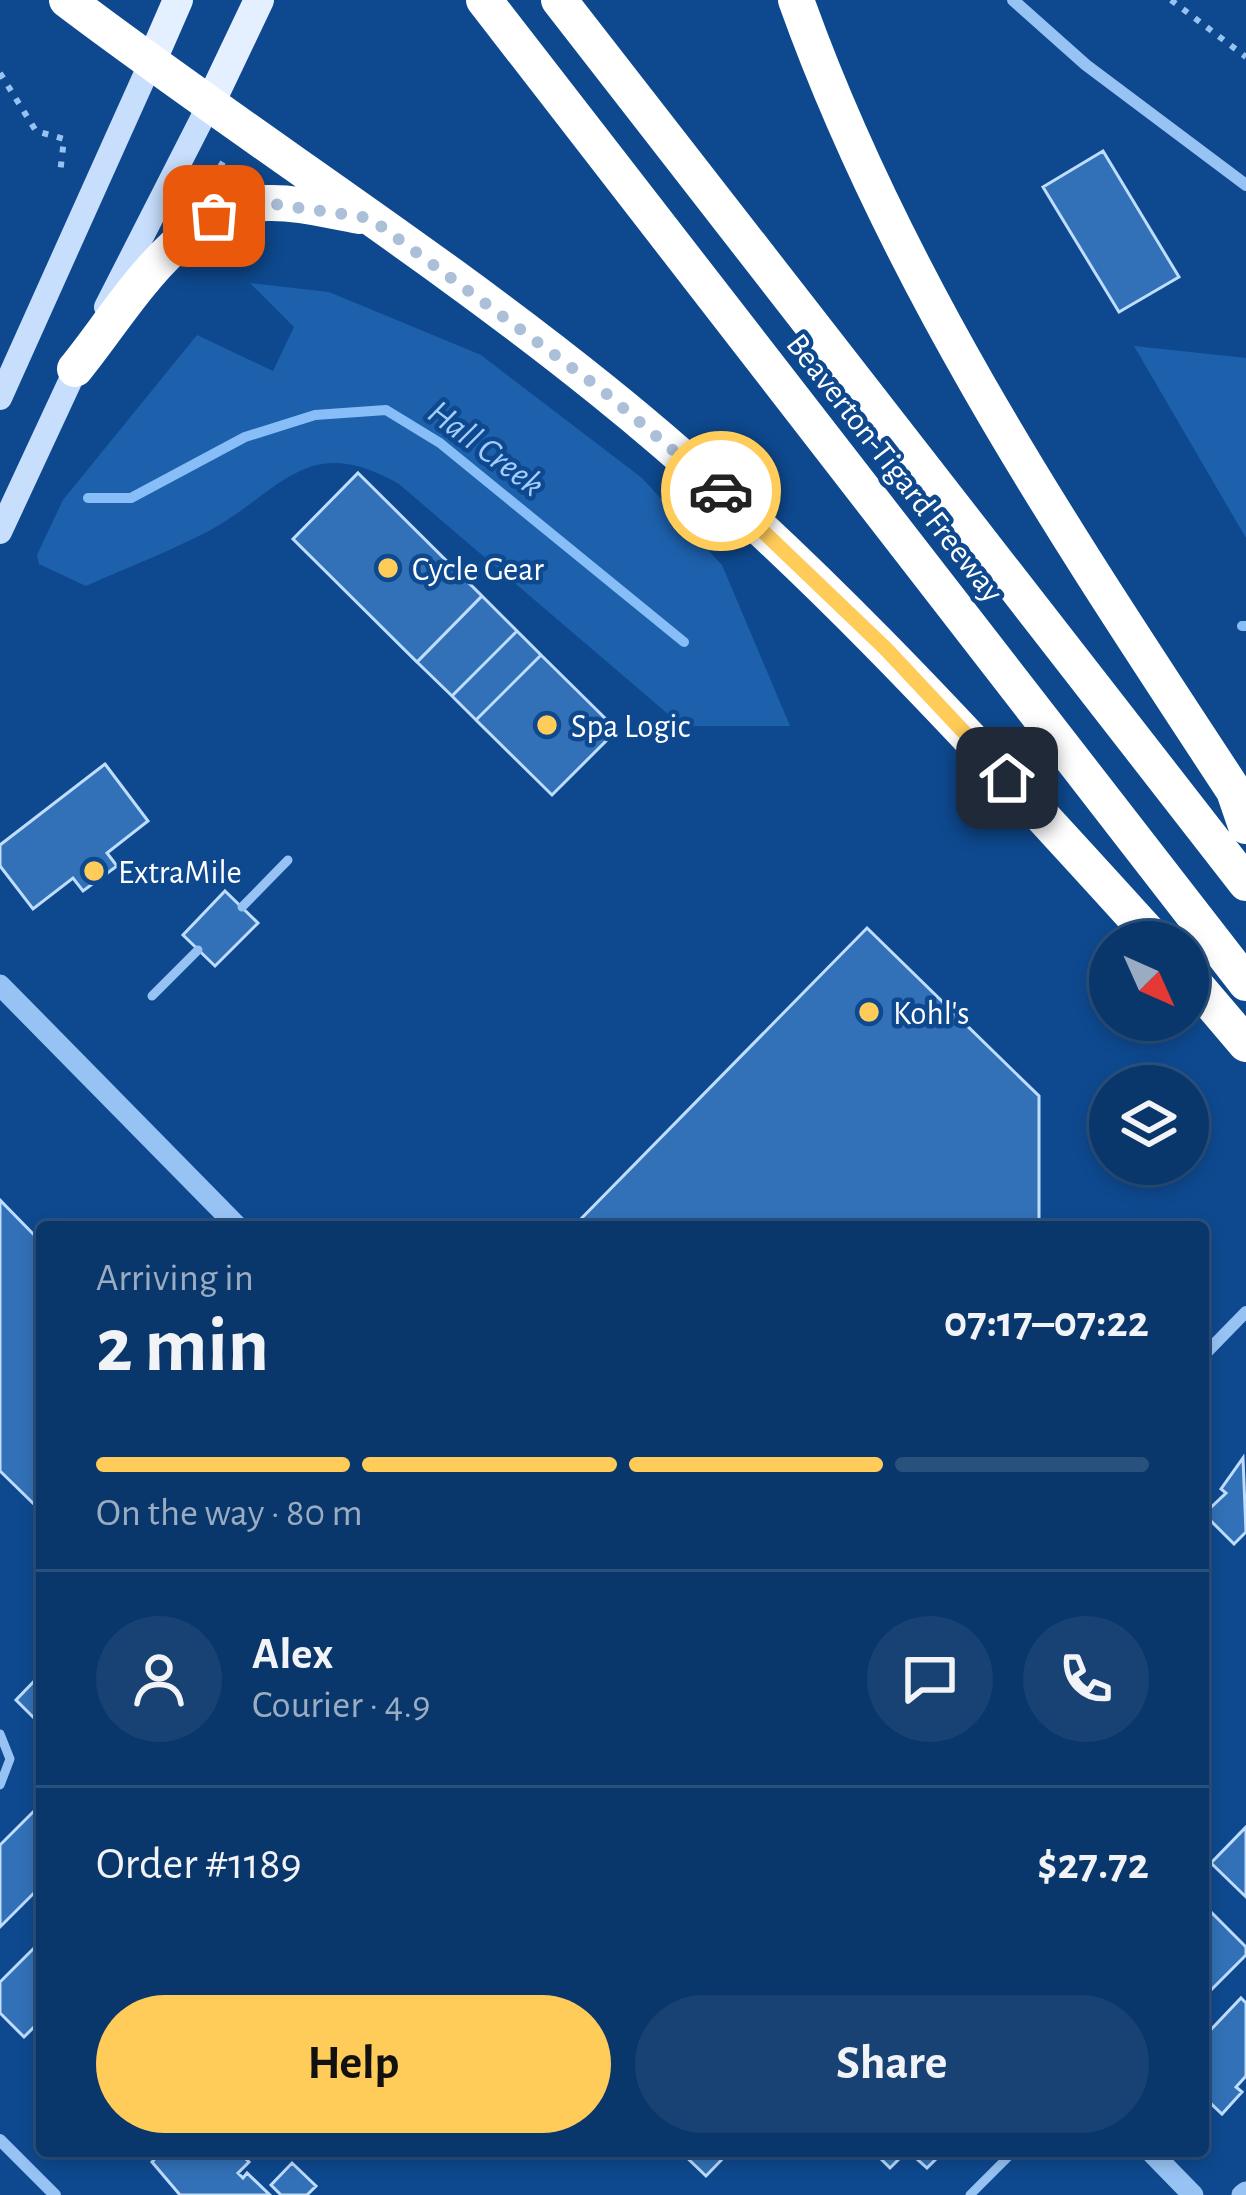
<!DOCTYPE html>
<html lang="en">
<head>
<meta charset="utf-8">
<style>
	:root { --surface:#0a376b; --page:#184273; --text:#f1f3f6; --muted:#99acc1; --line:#2a517e; --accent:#ffcc5a }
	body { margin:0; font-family:"Alegreya Sans",sans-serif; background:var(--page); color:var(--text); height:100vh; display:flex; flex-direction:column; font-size:45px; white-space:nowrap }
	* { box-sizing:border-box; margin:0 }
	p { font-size:39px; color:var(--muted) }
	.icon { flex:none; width:66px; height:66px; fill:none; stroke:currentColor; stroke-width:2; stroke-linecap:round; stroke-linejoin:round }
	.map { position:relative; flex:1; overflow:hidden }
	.sheet { position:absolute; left:36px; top:1221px; width:1173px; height:936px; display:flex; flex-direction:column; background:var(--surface); border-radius:12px; box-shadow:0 6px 18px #0003,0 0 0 3px var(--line) }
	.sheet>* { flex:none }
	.needle { width:78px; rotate:135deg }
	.fabs { position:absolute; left:1089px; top:921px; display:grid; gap:24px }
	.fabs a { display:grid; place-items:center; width:120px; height:120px; border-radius:50%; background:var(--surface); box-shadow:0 6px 18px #0003,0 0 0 3px var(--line); font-size:60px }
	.pin { position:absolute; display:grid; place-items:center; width:102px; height:102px; color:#fff; margin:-51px; border-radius:24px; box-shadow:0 6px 18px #0006 }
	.courier { position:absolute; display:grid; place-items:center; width:120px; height:120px; margin:-60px; border:9px solid #ffcc5a; border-radius:50%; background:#fff; color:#222; box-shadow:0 3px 15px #0007 }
	.headline em { font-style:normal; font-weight:700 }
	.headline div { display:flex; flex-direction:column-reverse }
	.headline { display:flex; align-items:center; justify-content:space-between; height:204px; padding:0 60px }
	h1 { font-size:78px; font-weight:700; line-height:90px }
	.bar { display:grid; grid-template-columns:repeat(4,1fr); gap:18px 12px; align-content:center; height:144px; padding:0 60px }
	.bar i { height:15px; border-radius:9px; background:var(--line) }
	.bar .current { background:var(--accent) }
	.bar p { grid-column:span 4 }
	.line { display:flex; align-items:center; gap:30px; padding:0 60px; border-top:3px solid var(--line) }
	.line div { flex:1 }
	.round { display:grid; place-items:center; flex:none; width:126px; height:126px; border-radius:63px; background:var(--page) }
	.cta { display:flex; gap:24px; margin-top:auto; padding:24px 60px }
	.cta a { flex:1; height:138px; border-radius:72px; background:var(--accent); color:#111; font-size:48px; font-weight:700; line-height:138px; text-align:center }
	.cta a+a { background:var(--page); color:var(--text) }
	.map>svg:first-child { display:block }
	.green { fill:#1d61ad }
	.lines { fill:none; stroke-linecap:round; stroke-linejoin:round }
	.stream { stroke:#88bef8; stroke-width:10 }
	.building { fill:#3271b7; stroke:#bfddfe; stroke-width:3 }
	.path { stroke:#97c3f4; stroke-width:6; stroke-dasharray:6 9; stroke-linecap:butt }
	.service { stroke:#97c3f4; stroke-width:9 }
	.minor { stroke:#97c3f4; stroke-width:12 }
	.tertiary { stroke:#97c3f4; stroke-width:21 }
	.secondary { stroke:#c7dffd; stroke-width:24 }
	.primary { stroke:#e4efff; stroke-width:30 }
	.motorway { stroke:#fff; stroke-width:36 }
	.done { stroke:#abbfd8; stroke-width:12; stroke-dasharray:0 21.6 }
	.route { stroke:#ffcc5a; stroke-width:15 }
	.poi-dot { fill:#ffcc5a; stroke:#0e498f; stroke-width:4.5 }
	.labels { text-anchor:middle; stroke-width:9; stroke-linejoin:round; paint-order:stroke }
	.street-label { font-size:33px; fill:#fff; stroke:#0e498f }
	.poi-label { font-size:33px; fill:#fff; stroke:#0e498f; text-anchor:start }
	.water-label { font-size:36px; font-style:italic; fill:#a3cdfb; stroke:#0e498f }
</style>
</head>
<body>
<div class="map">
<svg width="1246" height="2195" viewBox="0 0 1246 2195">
	<rect width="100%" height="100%" fill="#0e498f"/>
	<path class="green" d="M250 283 329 292 481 355 642 478 722 565 790 726H682L399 484C306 430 281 492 207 532 168 552 126 568 86 586L39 564 37 555 63 500 197 335 273 371 294 327Z
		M1134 346 1246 358V538Z"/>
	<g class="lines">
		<path class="stream" d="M88 498H131L245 437 315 415 386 410 440 443 684 642
			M1242 626H1246"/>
	</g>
	<path class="building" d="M1103 151 1179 277 1119 312 1043 187Z
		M358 473 482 596 417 662 293 539Z
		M482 596 517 631 452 696 417 662Z
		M517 631 541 655 476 720 452 696Z
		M541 655 617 730 552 795 476 720Z
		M105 764 148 821 107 853 117 866 83 891 73 878 33 909 0 866V845Z
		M225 891 258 923 215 966 183 935Z
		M867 928 1039 1096V1227H573Z
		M0 1200 42 1243V1512L0 1471Z
		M1243 1458 1246 1532 1234 1544 1204 1514 1226 1493 1221 1489Z
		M42 1673V1726L16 1700Z
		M42 1803V1885L0 1927V1845Z
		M1246 1827V1897L1211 1863Z
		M1203 1904 1246 1947V1955L1207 1994Z
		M42 1940V2019L24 2037 0 2013V1982Z
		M1241 1998 1246 2003V2076L1236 2087 1242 2092 1222 2114 1203 2096V2038Z
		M162 2151H238L249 2162 238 2173 243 2178 247 2173 270 2195H180L152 2162Z
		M680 2151H730L706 2176Z
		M873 2151H907L890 2168Z
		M908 2151H944L927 2168Z
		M292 2163 316 2186 307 2195H281L271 2185Z"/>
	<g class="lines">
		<path class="path" d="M1171 0 1246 57
			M0 73 36 131 64 139 60 174
			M212 180 226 157"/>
		<path class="service" d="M242 907 288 860
			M152 996 198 950
			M0 1734 10 1759 0 1785
			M970 2195 1014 2151"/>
		<path class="minor" d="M1013 0 1086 65 1246 185
			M1203 1356 1246 1312
			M0 2140 55 2195"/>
		<path class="tertiary" d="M0 985 238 1227
			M1150 2151 1193 2195
			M1242 2195 1246 2192"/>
		<path class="secondary" d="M106 307 210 103
			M0 398 151 62
			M0 532 80 360"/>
		<path class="primary" d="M151 62 178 0
			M210 103 259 0"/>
		<path class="motorway" d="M67 0C244 134 431 252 603 391 807 555 981 749 1157 942
			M484 0 1246 983
			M559 0 1246 883
			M796 0C898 286 1069 539 1234 791L1246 826
			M75 369C125 308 179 206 267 203 298 202 330 211 360 216
			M1188 976 1246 1044"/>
	</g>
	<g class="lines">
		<path class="done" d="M214 216 266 203 370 218 602 390 721 491"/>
		<path class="route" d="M721 491 886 649 1007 778"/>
	</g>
	<g class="poi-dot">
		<circle cx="388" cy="568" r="12"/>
		<circle cx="547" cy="725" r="12"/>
		<circle cx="94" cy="871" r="12"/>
		<circle cx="869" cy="1012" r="12"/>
	</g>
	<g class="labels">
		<g class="street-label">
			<text transform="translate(896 467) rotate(52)" y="12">Beaverton-Tigard Freeway</text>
		</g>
		<g class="poi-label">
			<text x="412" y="580">Cycle Gear</text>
			<text x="571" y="737">Spa Logic</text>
			<text x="118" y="883">ExtraMile</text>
			<text x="893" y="1024">Kohl's</text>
		</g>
		<g class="water-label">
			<text transform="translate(487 447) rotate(37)" y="13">Hall Creek</text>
		</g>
	</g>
</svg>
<div class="fabs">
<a><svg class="needle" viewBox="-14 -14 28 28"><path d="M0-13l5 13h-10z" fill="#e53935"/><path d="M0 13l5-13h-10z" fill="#99acc1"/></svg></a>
<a><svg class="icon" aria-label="layers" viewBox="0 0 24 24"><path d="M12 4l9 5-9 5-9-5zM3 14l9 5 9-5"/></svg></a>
</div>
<div class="pin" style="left:214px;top:216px;background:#ea580c"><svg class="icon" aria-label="bag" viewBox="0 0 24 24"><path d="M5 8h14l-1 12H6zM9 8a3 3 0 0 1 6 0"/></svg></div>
<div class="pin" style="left:1007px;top:778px;background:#1f2937"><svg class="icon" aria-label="home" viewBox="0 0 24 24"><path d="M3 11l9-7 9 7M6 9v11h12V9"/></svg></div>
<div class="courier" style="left:721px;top:491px"><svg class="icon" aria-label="car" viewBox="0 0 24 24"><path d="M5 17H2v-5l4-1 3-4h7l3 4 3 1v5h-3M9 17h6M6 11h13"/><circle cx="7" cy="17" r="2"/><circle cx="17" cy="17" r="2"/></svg></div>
<section class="sheet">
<div class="headline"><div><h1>2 min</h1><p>Arriving in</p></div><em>07:17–07:22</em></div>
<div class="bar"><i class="current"></i><i class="current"></i><i class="current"></i><i></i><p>On the way · 80 m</p></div>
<div class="line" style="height:216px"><a class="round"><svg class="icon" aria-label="person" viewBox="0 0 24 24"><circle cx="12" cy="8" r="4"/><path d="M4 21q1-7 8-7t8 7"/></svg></a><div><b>Alex</b><p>Courier · 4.9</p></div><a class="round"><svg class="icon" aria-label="chat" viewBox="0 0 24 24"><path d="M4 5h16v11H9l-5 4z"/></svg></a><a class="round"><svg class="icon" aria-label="phone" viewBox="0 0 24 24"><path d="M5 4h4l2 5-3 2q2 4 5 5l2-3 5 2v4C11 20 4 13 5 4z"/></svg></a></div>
<div class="line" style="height:156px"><div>Order #1189</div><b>$27.72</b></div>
<div class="cta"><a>Help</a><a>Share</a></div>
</section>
</div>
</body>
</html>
